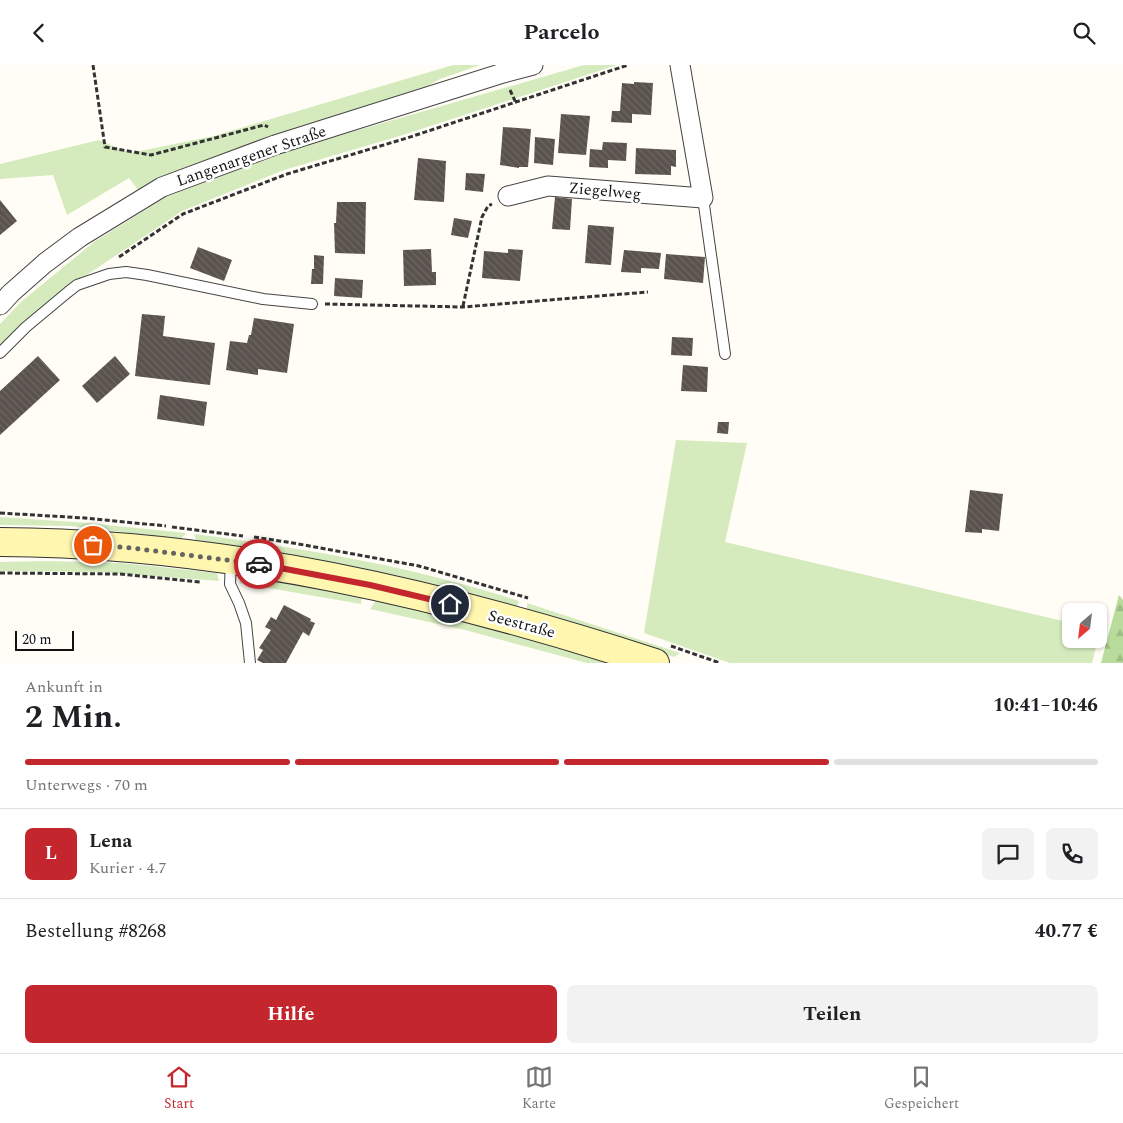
<!DOCTYPE html>
<html lang="de">
<head>
<meta charset="utf-8">
<style>
	:root { --surface:#fff; --page:#f2f2f2; --text:#202124; --muted:#757577; --line:#e0e0e0; --accent:#c4262e }
	body { margin:0; font-family:Spectral,serif; background:var(--page); color:var(--text); height:100vh; display:flex; flex-direction:column; font-size:19px; white-space:nowrap }
	* { box-sizing:border-box; margin:0 }
	p { font-size:16px; color:var(--muted) }
	.icon { flex:none; width:28px; height:28px; fill:none; stroke:currentColor; stroke-width:2; stroke-linecap:round; stroke-linejoin:round }
	.map { position:relative; height:598px; overflow:hidden }
	.details { display:flex; flex-direction:column; background:var(--surface); flex:1 }
	.details>* { flex:none }
	.needle { width:32px; rotate:208deg }
	.buttons { position:absolute; left:1062px; top:538px; display:grid; gap:10px }
	.buttons a { display:grid; place-items:center; width:45px; height:45px; border-radius:8px; background:var(--surface); box-shadow:0 1px 4px #0004; font-size:25px }
	.scale { position:absolute; left:15px; bottom:12px; width:59px; box-sizing:border-box; padding-left:5px; border:2px solid #111; border-top:0; font-size:14px; line-height:18px; white-space:nowrap; color:#111; -webkit-text-stroke:4px #fff; paint-order:stroke }
	.pin { position:absolute; display:grid; place-items:center; width:42px; height:42px; color:#fff; margin:-21px; border:2px solid #fff; border-radius:50%; box-shadow:0 1px 5px #0007 }
	.courier { position:absolute; display:grid; place-items:center; width:50px; height:50px; margin:-25px; border:4px solid #c4262e; border-radius:50%; background:#fff; color:#222; box-shadow:0 1px 6px #0007 }
	.head em { font-style:normal; font-weight:700 }
	.head div { display:flex; flex-direction:column-reverse }
	.head { display:flex; align-items:center; justify-content:space-between; height:85px; padding:0 25px }
	h1 { font-size:32px; font-weight:700; line-height:38px }
	.bar { display:grid; grid-template-columns:repeat(4,1fr); gap:8px 5px; align-content:center; height:60px; padding:0 25px }
	.bar i { height:6px; border-radius:4px; background:var(--line) }
	.bar .current { background:var(--accent) }
	.bar p { grid-column:span 4 }
	.line { display:flex; align-items:center; gap:12px; padding:0 25px; border-top:1px solid var(--line) }
	.line div { flex:1 }
	.round { display:grid; place-items:center; flex:none; width:52px; height:52px; border-radius:8px; background:var(--page) }
	.button { display:flex; gap:10px; margin-top:auto; padding:10px 25px }
	.button a { flex:1; height:58px; border-radius:8px; background:var(--accent); color:#fff; font-size:20px; font-weight:700; line-height:58px; text-align:center }
	.button a+a { background:var(--page); color:var(--text) }
	header { display:flex; justify-content:space-between; align-items:center; height:65px; padding:0 25px; background:var(--surface); font-size:22px; font-weight:700 }
	.menu { display:flex; justify-content:space-around; align-items:center; height:70px; border-top:1px solid var(--line); background:var(--surface); font-size:14px; color:var(--muted) }
	.menu a { display:grid; justify-items:center; gap:2px }
	.menu .current { color:var(--accent) }
	.map>svg:first-child { display:block }
	.green { fill:#d5ebbd }
	.forest { fill:url(#forest-firs) }
	.building { fill:url(#building-back-hatch) }
	.lines { fill:none; stroke-linecap:round; stroke-linejoin:round }
	.service-casing { stroke:#444; stroke-width:12 }
	.minor-casing { stroke:#444; stroke-width:21 }
	.secondary-casing { stroke:#333; stroke-width:30 }
	.path { stroke:#333; stroke-width:3; stroke-dasharray:5 2.5; stroke-linecap:butt }
	.service { stroke:#fff; stroke-width:10 }
	.minor { stroke:#fff; stroke-width:19 }
	.secondary { stroke:#fff6b0; stroke-width:28 }
	.done { stroke:#646461; stroke-width:5; stroke-dasharray:0 9 }
	.route { stroke:#c4262e; stroke-width:6 }
	.labels { text-anchor:middle; stroke-width:5; stroke-linejoin:round; paint-order:stroke }
	.street-label { font-size:16px; fill:#111; stroke:#fff }
</style>
</head>
<body>
<header><svg class="icon" aria-label="back" viewBox="0 0 24 24"><path d="M15 5l-7 7 7 7"/></svg>Parcelo<svg class="icon" aria-label="search" viewBox="0 0 24 24"><circle cx="10" cy="10" r="6"/><path d="M15 15l6 6"/></svg></header>
<div class="map">
<svg width="1123" height="598" viewBox="0 0 1123 598">
	<defs>
		<pattern id="forest-firs" width="22" height="20" patternUnits="userSpaceOnUse" patternTransform="scale(1.25)"><rect width="22" height="20" fill="#b9dc9c"/><path d="M5 1l3.5 6h-7zM16 11l3.5 6h-7z" fill="#9ebc85"/></pattern>
		<pattern id="building-back-hatch" width="6" height="6" patternUnits="userSpaceOnUse" patternTransform="scale(1.25)"><rect width="6" height="6" fill="#5a524d"/><path d="M-1 5l2 2M0 0l6 6M5-1l2 2" fill="none" stroke="#6d6662"/></pattern>
	</defs>
	<rect width="100%" height="100%" fill="#fffdf5"/>
	<path class="green" d="M453 0H480L440 14 428 21 270 72 157 113 138 125 129 113 67 150 53 110 0 114V99L99 75 130 88 214 71Z
		M584 0H617L403 70 284 105 182 146 66 224 0 284V259L22 236 94 177 166 132 272 90Z
		M676 375 747 378 725 477 1071 558V574H1098L1092 598H730L644 568Z
		M0 452 88 458 186 468 181 474 71 461 0 460Z
		M194 469C304 483 413 501 519 536L517 542 259 485 196 475Z
		M48 496 121 498 217 508 219 516 100 507 0 506V497Z
		M244 511 362 531 361 539 239 518Z
		M376 535 495 563 615 598H587L465 565 370 544Z
		M527 538 680 588 674 592 527 546Z"/>
	<path class="forest" d="M1119 530 1123 535V598H1101Z"/>
	<path class="building" d="M634 17 653 18 651 50 632 49V58L611 57 612 46H620L622 18 634 19Z
		M561 49 590 51 586 90 558 88Z
		M503 62 531 64 528 102H519V103L500 100Z
		M535 72 555 74 553 100 534 98Z
		M603 77 627 78 626 96 608 95V103L589 102 590 84 602 85Z
		M636 83 676 85V102L671 101V110L635 109Z
		M418 93 446 96 444 137 414 135Z
		M466 108 485 109 483 127 465 125Z
		M555 132 572 134 570 165 552 164Z
		M0 135 17 156 0 170Z
		M337 137H366L365 189 335 188 334 158H336Z
		M454 153 472 156 468 173 451 170Z
		M588 160 614 162 611 200 585 198Z
		M198 182 232 195 224 216 190 203Z
		M431 184 432 207H436V220L404 221 403 185Z
		M508 184 523 185 520 216 482 213 484 186 508 188Z
		M624 185 661 188 659 204 641 203V208L621 207Z
		M666 189 705 192 703 218 664 214Z
		M314 190 324 191 323 219H311L312 204H314Z
		M335 213 363 215 362 233 334 231Z
		M142 249 165 251 163 271 215 278 210 320 135 311Z
		M254 253 294 259 287 308 258 304V310L226 305 230 276 247 278 249 270H251Z
		M672 272 693 273 692 291 671 290Z
		M38 291 60 315 0 370V326Z
		M115 291 130 309 97 338 82 321Z
		M683 300 708 302 707 327 681 326Z
		M160 330 207 337 204 361 157 354Z
		M718 357H729L728 369 717 368Z
		M970 425 1003 429 999 466 982 464V468L965 467Z
		M284 540 311 554 310 556 315 558 309 571 303 567 286 598H263L257 595 263 585 259 583 271 565 265 562 271 552 276 555Z"/>
	<g class="lines">
		<g class="service-casing">
			<path id="service" d="M703 133 725 289
				M0 288 26 262 68 227 77 220 109 209 126 207 147 210 263 234 312 239
				M231 496 230 519 239 538 246 558 250 598"/>
		</g>
		<g class="minor-casing">
			<path id="minor" d="M508 131 548 121 703 133 680 0
				M0 240 11 228 45 198 80 172 162 122 275 80 503 8 533 0"/>
		</g>
		<g class="secondary-casing">
			<path id="secondary" d="M0 477C224 478 443 529 655 598"/>
		</g>
		<path class="path" d="M93 0 105 82 151 90 264 60 268 62
			M510 25 516 38
			M119 192 183 149 287 109 407 73 628 0
			M325 239 463 242 648 227
			M463 241 482 152 488 141 492 139
			M0 448 85 453 166 461
			M172 462 243 471
			M254 472 293 478 419 501 528 533
			M0 508 119 509 200 517
			M671 581 720 598"/>
		<use href="#service" class="service"/>
		<use href="#minor" class="minor"/>
		<use href="#secondary" class="secondary"/>
	</g>
	<g class="lines">
		<path class="done" d="M93 480 131 483 259 499"/>
		<path class="route" d="M259 499 370 520 450 539"/>
	</g>
	<g class="labels">
		<g class="street-label">
			<text transform="translate(251 90) rotate(-19)" y="6">Langenargener Straße</text>
			<text transform="translate(605 125) rotate(5)" y="6">Ziegelweg</text>
			<text transform="translate(522 558) rotate(15)" y="6">Seestraße</text>
		</g>
	</g>
</svg>
<div class="buttons">
<a><svg class="needle" viewBox="-14 -14 28 28"><path d="M0-13l5 13h-10z" fill="#e53935"/><path d="M0 13l5-13h-10z" fill="#757577"/></svg></a>
</div>
<div class="scale">20 m</div>
<div class="pin" style="left:93px;top:480px;background:#ea580c"><svg class="icon" aria-label="bag" viewBox="0 0 24 24"><path d="M5 8h14l-1 12H6zM9 8a3 3 0 0 1 6 0"/></svg></div>
<div class="pin" style="left:450px;top:539px;background:#1f2937"><svg class="icon" aria-label="home" viewBox="0 0 24 24"><path d="M3 11l9-7 9 7M6 9v11h12V9"/></svg></div>
<div class="courier" style="left:259px;top:499px"><svg class="icon" aria-label="car" viewBox="0 0 24 24"><path d="M5 17H2v-5l4-1 3-4h7l3 4 3 1v5h-3M9 17h6M6 11h13"/><circle cx="7" cy="17" r="2"/><circle cx="17" cy="17" r="2"/></svg></div>
</div>
<section class="details">
<div class="head"><div><h1>2 Min.</h1><p>Ankunft in</p></div><em>10:41–10:46</em></div>
<div class="bar"><i class="current"></i><i class="current"></i><i class="current"></i><i></i><p>Unterwegs · 70 m</p></div>
<div class="line" style="height:90px"><b class="round" style="background:var(--accent);color:#fff">L</b><div><b>Lena</b><p>Kurier · 4.7</p></div><a class="round"><svg class="icon" aria-label="chat" viewBox="0 0 24 24"><path d="M4 5h16v11H9l-5 4z"/></svg></a><a class="round"><svg class="icon" aria-label="phone" viewBox="0 0 24 24"><path d="M5 4h4l2 5-3 2q2 4 5 5l2-3 5 2v4C11 20 4 13 5 4z"/></svg></a></div>
<div class="line" style="height:65px"><div>Bestellung #8268</div><b>40.77 €</b></div>
<div class="button"><a>Hilfe</a><a>Teilen</a></div>
</section>
<nav class="menu">
<a class="current"><svg class="icon" aria-label="home" viewBox="0 0 24 24"><path d="M3 11l9-7 9 7M6 9v11h12V9"/></svg>Start</a>
<a><svg class="icon" aria-label="map" viewBox="0 0 24 24"><path d="M3 6l6-2 6 2 6-2v14l-6 2-6-2-6 2zM9 4v14M15 6v14"/></svg>Karte</a>
<a><svg class="icon" aria-label="saved" viewBox="0 0 24 24"><path d="M7 4h10v16l-5-4-5 4z"/></svg>Gespeichert</a>
</nav>
</body>
</html>
